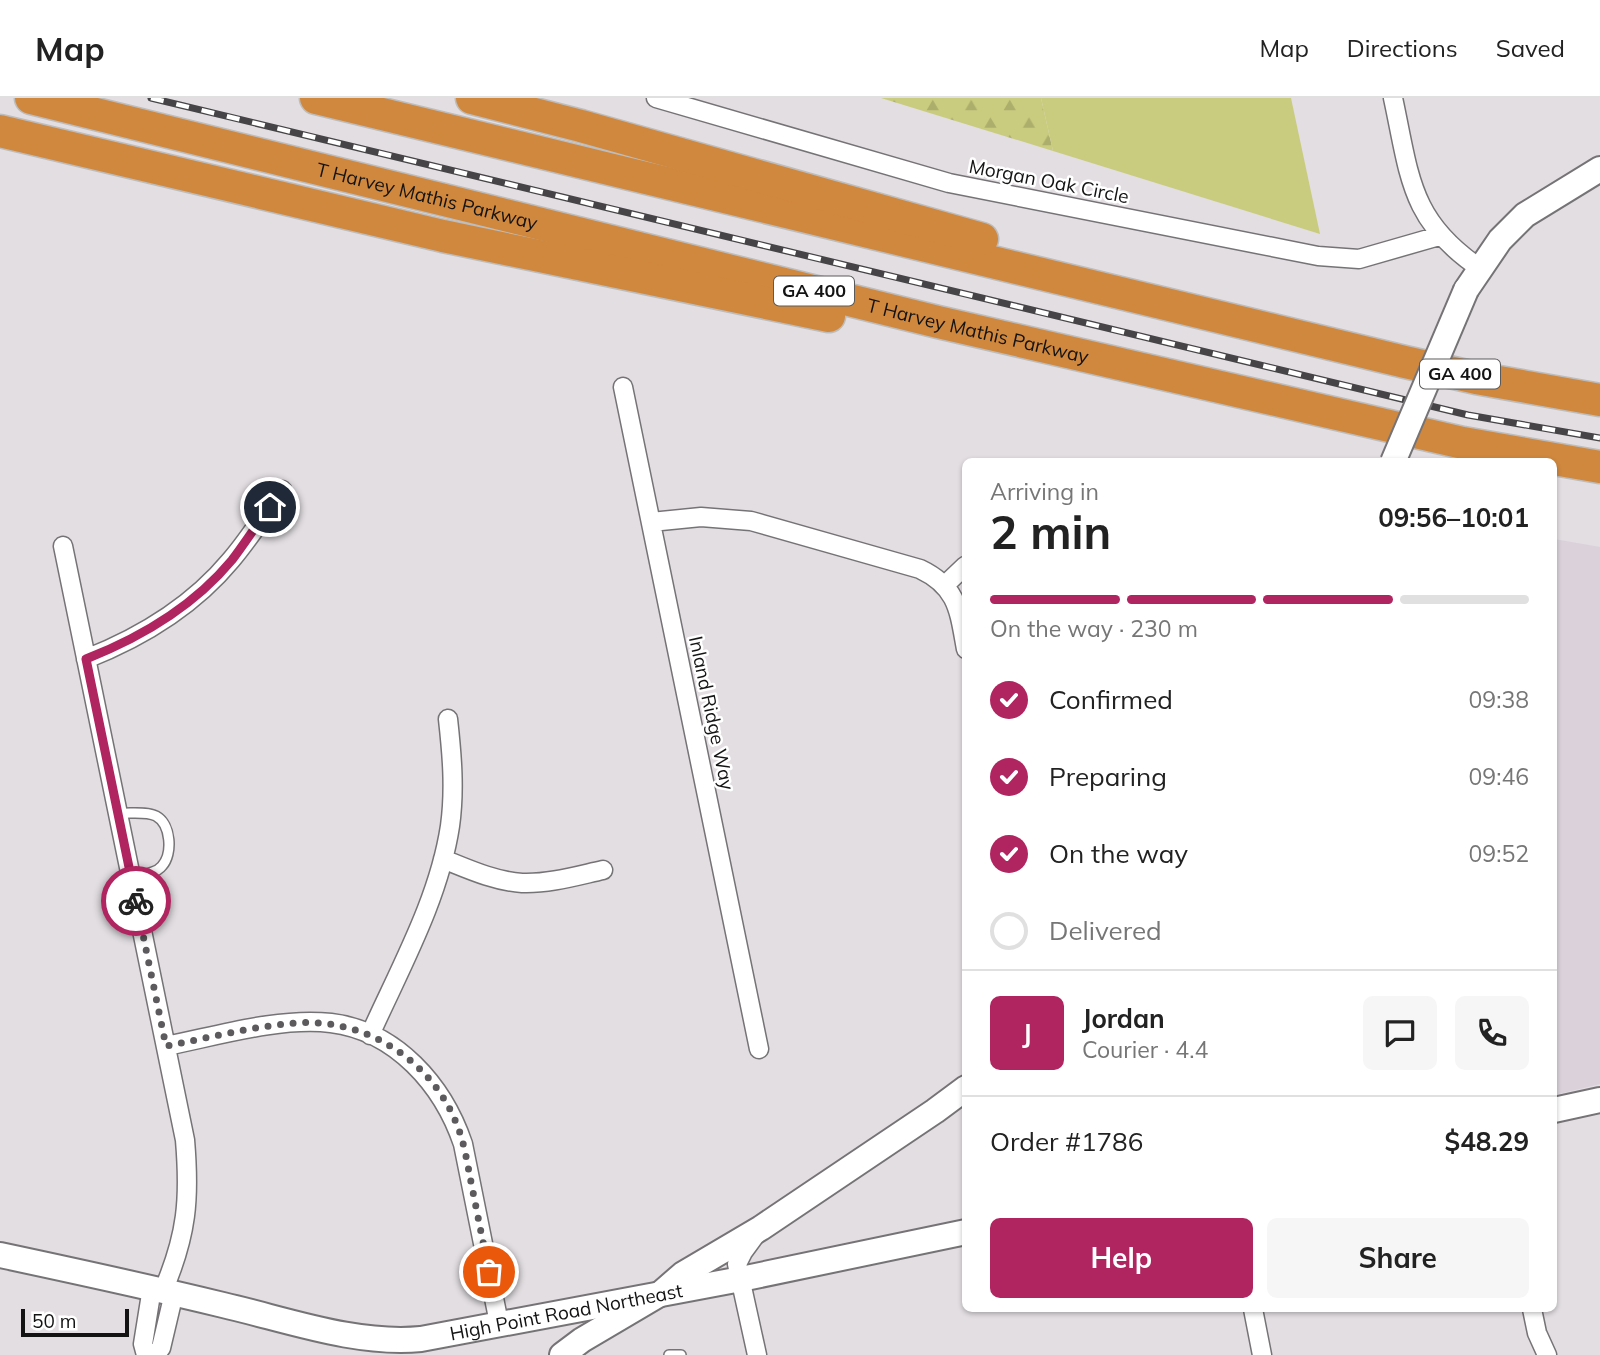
<!DOCTYPE html>
<html lang="en">
<head>
<meta charset="utf-8">
<style>
	:root { --surface:#fff; --page:#f6f6f6; --text:#222; --muted:#767676; --line:#e0e0e0; --accent:#b02460 }
	body { margin:0; font-family:Mulish,sans-serif; background:var(--page); color:var(--text); height:100vh; display:flex; flex-direction:column; font-size:26px; white-space:nowrap }
	* { box-sizing:border-box; margin:0 }
	p { font-size:23px; color:var(--muted) }
	.icon { flex:none; width:38px; height:38px; fill:none; stroke:currentColor; stroke-width:2; stroke-linecap:round; stroke-linejoin:round }
	.map { position:relative; flex:1; overflow:hidden }
	.drawer { position:absolute; left:962px; top:360px; width:595px; height:854px; display:flex; flex-direction:column; background:var(--surface); border-radius:10px; box-shadow:0 2px 5px #0004 }
	.drawer>* { flex:none }
	.scale { position:absolute; left:21px; bottom:18px; width:108px; box-sizing:border-box; padding-left:7px; border:4px solid #141314; border-top:0; font-size:19px; line-height:24px; white-space:nowrap; color:#141314; -webkit-text-stroke:5px #fff; paint-order:stroke }
	.pin { position:absolute; display:grid; place-items:center; width:60px; height:60px; color:#fff; margin:-30px; border:4px solid #fff; border-radius:50%; box-shadow:0 2px 7px #0007 }
	.courier { position:absolute; display:grid; place-items:center; width:70px; height:70px; margin:-35px; border:5px solid #b02460; border-radius:50%; background:#fff; color:#222; box-shadow:0 2px 9px #0007 }
	.headline em { font-style:normal; font-weight:700 }
	.headline div { display:flex; flex-direction:column-reverse }
	.headline { display:flex; align-items:center; justify-content:space-between; height:119px; padding:0 28px }
	h1 { font-size:46px; font-weight:700; line-height:52px }
	.bar { display:grid; grid-template-columns:repeat(4,1fr); gap:10px 7px; align-content:center; height:84px; padding:0 28px }
	.bar i { height:9px; border-radius:5px; background:var(--line) }
	.bar .selected { background:var(--accent) }
	.bar p { grid-column:span 4 }
	.line { display:flex; align-items:center; gap:18px; padding:0 28px; border-top:2px solid var(--line) }
	.line div { flex:1 }
	.round { display:grid; place-items:center; flex:none; width:74px; height:74px; border-radius:10px; background:var(--page) }
	ol { padding:0 28px; list-style:none }
	li { display:flex; align-items:center; gap:21px; height:77px }
	li p { margin-inline-start:auto }
	li .icon { padding:7px; border-radius:50%; background:var(--accent); color:#fff; stroke-width:4 }
	li:last-child { color:var(--muted) }
	li i { width:38px; height:38px; border:4px solid var(--line); border-radius:50% }
	.action { display:flex; gap:14px; margin-top:auto; padding:14px 28px }
	.action a { flex:1; height:80px; border-radius:10px; background:var(--accent); color:#fff; font-size:28px; font-weight:700; line-height:80px; text-align:center }
	.action a+a { background:var(--page); color:var(--text) }
	header { display:flex; align-items:center; gap:42px; box-sizing:border-box; height:98px; padding:0 35px; background:var(--surface); border-bottom:2px solid var(--line) }
	header strong { font-size:33px }
	nav { display:flex; gap:38px; margin-inline-start:auto; font-size:24px }
	.map>svg:first-child { display:block }
	.built { fill:#dad1da }
	.forest { fill:url(#forest-firs) }
	.park { fill:#c9cc7e }
	.lines { fill:none; stroke-linecap:round; stroke-linejoin:round }
	.lane-casing { stroke:#767376; stroke-width:12 }
	.street-casing { stroke:#767376; stroke-width:21 }
	.secondary-casing { stroke:#767376; stroke-width:28 }
	.highway-casing { stroke:#bdbdbd; stroke-width:35 }
	.lane { stroke:#fff; stroke-width:9 }
	.street { stroke:#fff; stroke-width:18 }
	.secondary { stroke:#fff; stroke-width:24 }
	.highway { stroke:#d0883e; stroke-width:32 }
	.rail-casing { stroke:#464446; stroke-width:7 }
	.rail { stroke:#fff; stroke-width:4.5; stroke-dasharray:13; stroke-linecap:butt }
	.secondary-bridge-casing { stroke:#767376; stroke-width:28; stroke-linecap:butt }
	.secondary-bridge { stroke:#fff; stroke-width:24 }
	.done { stroke:#5c5a5c; stroke-width:7; stroke-dasharray:0 12.6 }
	.route { stroke:#b02460; stroke-width:9 }
	.labels { text-anchor:middle; stroke-width:5; stroke-linejoin:round; paint-order:stroke }
	.shield { fill:#fff; stroke:#5a5a5a; stroke-width:2 }
	.shield-label { font-size:18px; font-weight:bold; fill:#141314 }
	.street-label { font-size:19px; fill:#141314; stroke:#fff }
</style>
</head>
<body>
<header>
<strong>Map</strong>
<nav><a>Map</a><a>Directions</a><a>Saved</a></nav>
</header>
<div class="map">
<svg width="1600" height="1257" viewBox="0 0 1600 1257">
	<defs>
		<pattern id="forest-firs" width="22" height="20" patternUnits="userSpaceOnUse" patternTransform="scale(1.75)"><rect width="22" height="20" fill="#c9cc7e"/><path d="M5 1l3.5 6h-7zM16 11l3.5 6h-7z" fill="#acae6c"/></pattern>
	</defs>
	<rect width="100%" height="100%" fill="#e2dee2"/>
	<path class="built" d="M1554 441 1600 449V986L1554 997Z"/>
	<path class="forest" d="M881 0H1041L1053 53Z"/>
	<path class="park" d="M1041 0H1291L1320 136 1053 53Z"/>
	<g class="lines">
		<g class="lane-casing">
			<path id="lane" d="M118 715C129 716 146 713 156 718 171 726 173 756 162 768 156 776 140 777 131 779
				M669 1257H681"/>
		</g>
		<g class="street-casing">
			<path id="street" d="M656 0 949 85 1318 158 1359 161 1439 138
				M1393 0C1410 78 1409 123 1481 171
				M623 289 759 951
				M651 424 701 419 751 423 920 471C958 489 959 513 966 551
				M63 448 185 1042C190 1101 187 1137 163 1193
				M945 487 965 468
				M86 561C142 539 192 509 231 462 250 440 265 415 282 392
				M443 761C468 771 494 783 522 785 549 786 576 778 603 772
				M370 937C400 870 439 801 450 728 455 692 452 657 448 621
				M166 948C217 938 279 919 331 925 396 933 443 987 463 1046L499 1225
				M754 1139 743 1154 737 1166 757 1257
				M1253 1211 1262 1257
				M1532 1211 1537 1235 1547 1257
				M146 1257 143 1246 152 1190
				M154 1257 161 1250 174 1195"/>
		</g>
		<g class="secondary-casing">
			<g id="secondary">
				<path d="M1466 192 1500 142 1525 117 1600 71"/>
				<path d="M1554 1012 1600 1002"/>
				<path id="s1" d="M0 1157C75 1173 149 1189 223 1207 288 1222 355 1247 421 1241L741 1181 966 1134"/>
				<path d="M562 1257 582 1242 660 1196 683 1176 761 1130 935 1013 966 990"/>
			</g>
		</g>
		<g class="highway-casing">
			<g id="highway">
				<path id="s2" d="M31 0 938 224 1463 345 1600 369"/>
				<path d="M316 0 1405 264 1476 280 1600 302"/>
				<path d="M472 0 581 28 982 141"/>
				<path d="M0 33 443 138 829 218"/>
			</g>
		</g>
		<use href="#lane" class="lane"/>
		<use href="#street" class="street"/>
		<use href="#secondary" class="secondary"/>
		<use href="#highway" class="highway"/>
		<g class="rail-casing">
			<path id="rail" d="M151 0 1468 317 1600 340"/>
		</g>
		<use href="#rail" class="rail"/>
		<g class="secondary-bridge-casing">
			<path id="secondary-bridge" d="M1393 364 1466 192"/>
		</g>
		<use href="#secondary-bridge" class="secondary-bridge"/>
	</g>
	<g class="lines">
		<path class="done" d="M136 803 166 948C209 940 253 928 297 925 364 920 429 961 455 1022 464 1042 467 1064 471 1084 477 1114 483 1144 489 1174"/>
		<path class="route" d="M136 803 86 561C142 539 193 509 232 462 245 445 257 426 270 409"/>
	</g>
	<g class="labels">
		<g class="shield">
			<rect x="774" y="178.5" width="80" height="29" rx="5"/>
			<rect x="1420" y="261.5" width="80" height="29" rx="5"/>
		</g>
		<g class="shield-label">
			<text x="814" y="199">GA 400</text>
			<text x="1460" y="282">GA 400</text>
		</g>
		<g class="street-label">
			<text transform="translate(1049 83) rotate(11)" y="7">Morgan Oak Circle</text>
			<text dy="7" stroke="none"><textPath href="#s2" startOffset="408">T Harvey Mathis Parkway</textPath></text>
			<text dy="7" stroke="none"><textPath href="#s2" startOffset="975">T Harvey Mathis Parkway</textPath></text>
			<text transform="translate(712 615) rotate(78)" y="7">Inland Ridge Way</text>
			<text dy="7" stroke="none"><textPath href="#s1" startOffset="578">High Point Road Northeast</textPath></text>
		</g>
	</g>
</svg>
<div class="scale">50 m</div>
<div class="pin" style="left:489px;top:1174px;background:#ea580c"><svg class="icon" aria-label="bag" viewBox="0 0 24 24"><path d="M5 8h14l-1 12H6zM9 8a3 3 0 0 1 6 0"/></svg></div>
<div class="pin" style="left:270px;top:409px;background:#1f2937"><svg class="icon" aria-label="home" viewBox="0 0 24 24"><path d="M3 11l9-7 9 7M6 9v11h12V9"/></svg></div>
<div class="courier" style="left:136px;top:803px"><svg class="icon" aria-label="bike" viewBox="0 0 24 24"><circle cx="6" cy="16" r="4"/><circle cx="18" cy="16" r="4"/><path d="M6 16l4-8h5l3 8M10 8l3 8H6M13 5h3"/></svg></div>
<section class="drawer">
<div class="headline"><div><h1>2 min</h1><p>Arriving in</p></div><em>09:56–10:01</em></div>
<div class="bar"><i class="selected"></i><i class="selected"></i><i class="selected"></i><i></i><p>On the way · 230 m</p></div>
<ol>
<li><svg class="icon" aria-label="check" viewBox="0 0 24 24"><path d="M5 12l5 5 9-10"/></svg>Confirmed<p>09:38</p></li>
<li><svg class="icon" aria-label="check" viewBox="0 0 24 24"><path d="M5 12l5 5 9-10"/></svg>Preparing<p>09:46</p></li>
<li><svg class="icon" aria-label="check" viewBox="0 0 24 24"><path d="M5 12l5 5 9-10"/></svg>On the way<p>09:52</p></li>
<li><i></i>Delivered</li>
</ol>
<div class="line" style="height:126px"><b class="round" style="background:var(--accent);color:#fff">J</b><div><b>Jordan</b><p>Courier · 4.4</p></div><a class="round"><svg class="icon" aria-label="chat" viewBox="0 0 24 24"><path d="M4 5h16v11H9l-5 4z"/></svg></a><a class="round"><svg class="icon" aria-label="phone" viewBox="0 0 24 24"><path d="M5 4h4l2 5-3 2q2 4 5 5l2-3 5 2v4C11 20 4 13 5 4z"/></svg></a></div>
<div class="line" style="height:91px"><div>Order #1786</div><b>$48.29</b></div>
<div class="action"><a>Help</a><a>Share</a></div>
</section>
</div>
</body>
</html>
